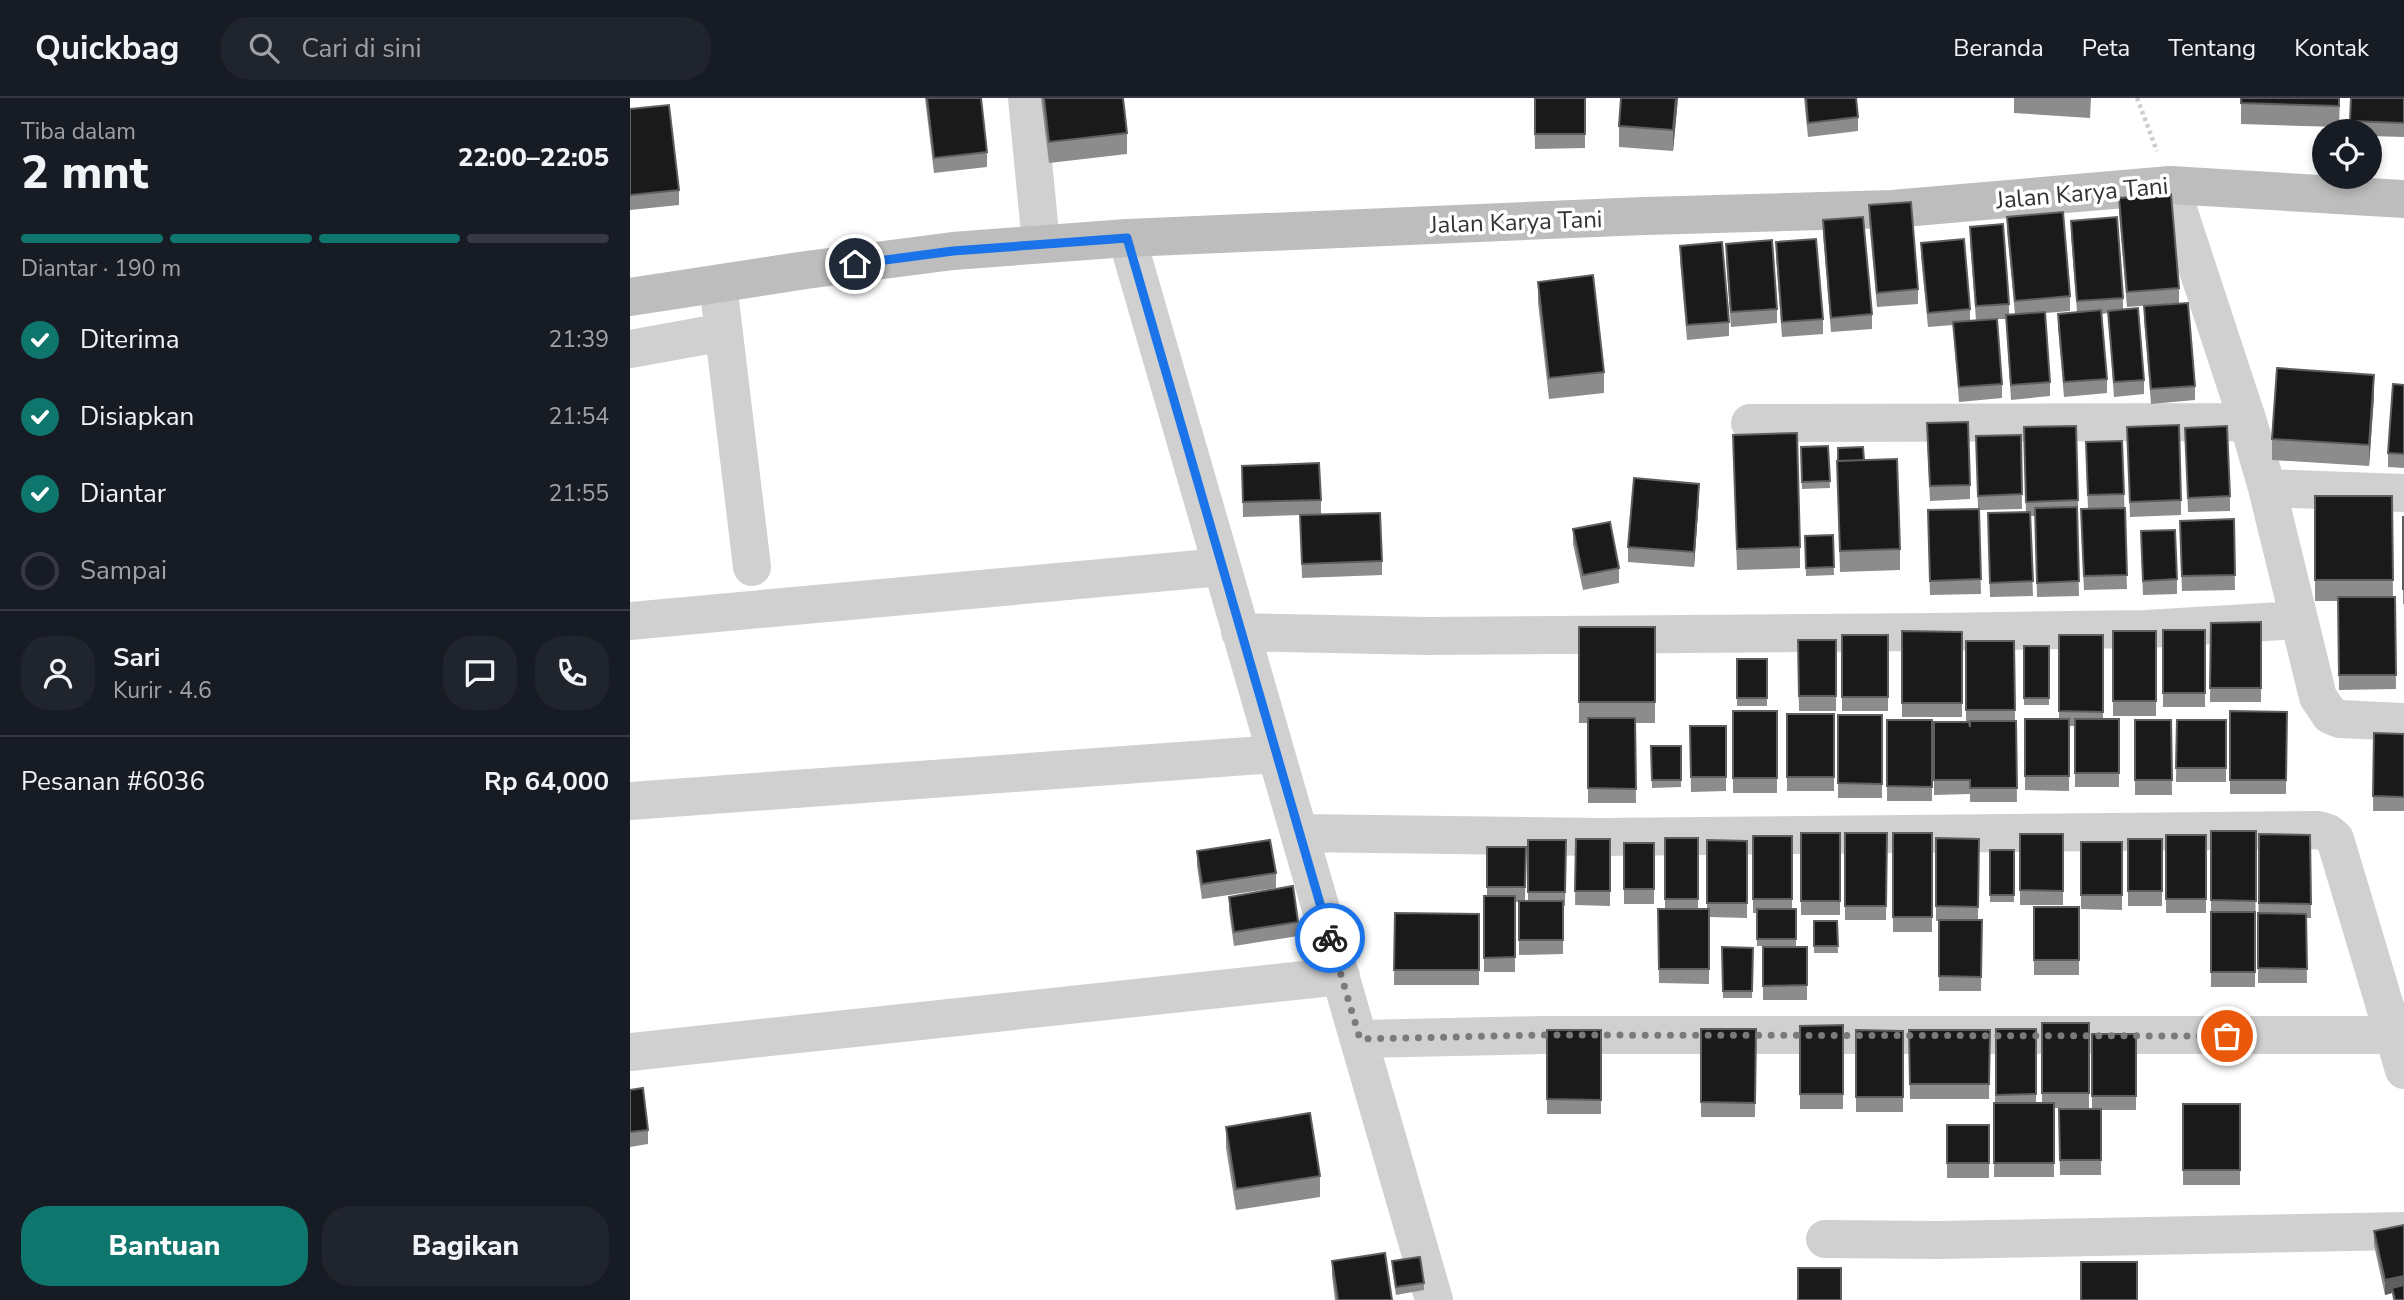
<!DOCTYPE html>
<html lang="id">
<head>
<meta charset="utf-8">
<style>
	:root { --surface:#171b24; --page:#20242c; --text:#f1f3f6; --muted:#9ea1a6; --line:#363941; --accent:#0f766e }
	body { margin:0; font-family:"Nunito Sans",sans-serif; background:var(--page); color:var(--text); height:100vh; display:flex; flex-direction:column; font-size:26px; white-space:nowrap }
	* { box-sizing:border-box; margin:0 }
	p { font-size:23px; color:var(--muted) }
	.icon { flex:none; width:38px; height:38px; fill:none; stroke:currentColor; stroke-width:2; stroke-linecap:round; stroke-linejoin:round }
	.map { position:relative; flex:1; overflow:hidden }
	.panel { display:flex; flex-direction:column; background:var(--surface); width:630px }
	.panel>* { flex:none }
	.buttons { position:absolute; left:1682px; top:21px; display:grid; gap:14px }
	.buttons a { display:grid; place-items:center; width:70px; height:70px; border-radius:50%; background:var(--surface); box-shadow:0 4px 10px #0003; font-size:35px }
	.pin { position:absolute; display:grid; place-items:center; width:60px; height:60px; color:#fff; margin:-30px; border:4px solid #fff; border-radius:50%; box-shadow:0 2px 7px #0007 }
	.courier { position:absolute; display:grid; place-items:center; width:70px; height:70px; margin:-35px; border:5px solid #1a73e8; border-radius:50%; background:#fff; color:#222; box-shadow:0 2px 9px #0007 }
	.summary em { font-style:normal; font-weight:800 }
	.summary div { display:flex; flex-direction:column-reverse }
	.summary { display:flex; align-items:center; justify-content:space-between; height:119px; padding:0 21px }
	h1 { font-size:46px; font-weight:800; line-height:52px }
	.bar { display:grid; grid-template-columns:repeat(4,1fr); gap:10px 7px; align-content:center; height:84px; padding:0 21px }
	.bar i { height:9px; border-radius:5px; background:var(--line) }
	.bar .active { background:var(--accent) }
	.bar p { grid-column:span 4 }
	.line { display:flex; align-items:center; gap:18px; padding:0 21px; border-top:2px solid var(--line) }
	.line div { flex:1 }
	.round { display:grid; place-items:center; flex:none; width:74px; height:74px; border-radius:28px; background:var(--page) }
	ol { padding:0 21px; list-style:none }
	li { display:flex; align-items:center; gap:21px; height:77px }
	li p { margin-inline-start:auto }
	li .icon { padding:7px; border-radius:50%; background:var(--accent); color:#fff; stroke-width:4 }
	li:last-child { color:var(--muted) }
	li i { width:38px; height:38px; border:4px solid var(--line); border-radius:50% }
	.primary-button { display:flex; gap:14px; margin-top:auto; padding:14px 21px }
	.primary-button a { flex:1; height:80px; border-radius:28px; background:var(--accent); color:#fff; font-size:28px; font-weight:800; line-height:80px; text-align:center }
	.primary-button a+a { background:var(--page); color:var(--text) }
	header { display:flex; align-items:center; gap:42px; box-sizing:border-box; height:98px; padding:0 35px; background:var(--surface); border-bottom:2px solid var(--line) }
	header strong { font-size:33px }
	nav { display:flex; gap:38px; margin-inline-start:auto; font-size:24px }
	.search { width:490px; height:63px; background:var(--page); display:flex; align-items:center; gap:18px; box-sizing:border-box; padding:0 24px; border-radius:28px; color:var(--muted); font-size:26px }
	main { display:flex; flex:1; min-height:0 }
	.map>svg:first-child { display:block }
	.lines { fill:none; stroke-linecap:round; stroke-linejoin:round }
	.path { stroke:#cdcdcd; stroke-width:4.5; stroke-dasharray:3.5 3.5; stroke-linecap:butt }
	.street { stroke:#d0d0d0; stroke-width:38 }
	.secondary { stroke:#bdbdbd; stroke-width:38 }
	.wall { fill:#8c8c8c }
	.shaded-wall { fill:#5f5f5f }
	.building { fill:#1a1a1a; stroke:#5f5f5f; stroke-width:2 }
	.done { stroke:#7a7a7a; stroke-width:7; stroke-dasharray:0 12.6 }
	.route { stroke:#1a73e8; stroke-width:9 }
	.labels { text-anchor:middle; stroke-width:7; stroke-linejoin:round; paint-order:stroke }
	.street-label { font-size:24px; fill:#333; stroke:#fff }
</style>
</head>
<body>
<header>
<strong>Quickbag</strong>
<div class="search"><svg class="icon" aria-label="search" viewBox="0 0 24 24"><circle cx="10" cy="10" r="6"/><path d="M15 15l6 6"/></svg>Cari di sini</div>
<nav><a>Beranda</a><a>Peta</a><a>Tentang</a><a>Kontak</a></nav>
</header>
<main>
<section class="panel">
<div class="summary"><div><h1>2 mnt</h1><p>Tiba dalam</p></div><em>22:00–22:05</em></div>
<div class="bar"><i class="active"></i><i class="active"></i><i class="active"></i><i></i><p>Diantar · 190 m</p></div>
<ol>
<li><svg class="icon" aria-label="check" viewBox="0 0 24 24"><path d="M5 12l5 5 9-10"/></svg>Diterima<p>21:39</p></li>
<li><svg class="icon" aria-label="check" viewBox="0 0 24 24"><path d="M5 12l5 5 9-10"/></svg>Disiapkan<p>21:54</p></li>
<li><svg class="icon" aria-label="check" viewBox="0 0 24 24"><path d="M5 12l5 5 9-10"/></svg>Diantar<p>21:55</p></li>
<li><i></i>Sampai</li>
</ol>
<div class="line" style="height:126px"><a class="round"><svg class="icon" aria-label="person" viewBox="0 0 24 24"><circle cx="12" cy="8" r="4"/><path d="M4 21q1-7 8-7t8 7"/></svg></a><div><b>Sari</b><p>Kurir · 4.6</p></div><a class="round"><svg class="icon" aria-label="chat" viewBox="0 0 24 24"><path d="M4 5h16v11H9l-5 4z"/></svg></a><a class="round"><svg class="icon" aria-label="phone" viewBox="0 0 24 24"><path d="M5 4h4l2 5-3 2q2 4 5 5l2-3 5 2v4C11 20 4 13 5 4z"/></svg></a></div>
<div class="line" style="height:91px"><div>Pesanan #6036</div><b>Rp 64,000</b></div>
<div class="primary-button"><a>Bantuan</a><a>Bagikan</a></div>
</section>
<div class="map">
<svg width="1774" height="1202" viewBox="0 0 1774 1202">
	<rect width="100%" height="100%" fill="#fff"/>
	<g class="lines">
		<path class="path" d="M1507 0 1527 53"/>
		<path class="street" d="M397 0 411 146
			M1540 87 1618 324 1637 390 1774 395
			M497 140 804 1202
			M88 186 122 469
			M0 251 94 234
			M1120 325 1618 324
			M1637 390 1688 599 1700 617 1710 621 1774 624
			M0 523 591 469
			M610 534 798 538 1304 534 1516 531 1669 522
			M0 703 646 656
			M669 735 971 739 1688 732 1698 735 1705 741 1774 972
			M730 941 913 937H1762
			M0 954 711 878
			M1195 1141 1308 1142 1774 1133"/>
		<path class="secondary" d="M0 199 176 172 323 153 497 140 1014 118 1262 111 1540 87 1774 101"/>
	</g>
	<path class="wall" d="M295 0H351L357 54V69L304 75Z
		M411 0H493L497 35V56L419 65Z
		M904 0H955V50L905 51Z
		M991 0H1048L1043 53 989 49V28Z
		M1174 0H1226L1228 19V33L1178 39Z
		M1384 0H1461L1460 20 1384 15Z
		M1611 0H1710L1709 29 1611 26Z
		M1721 0H1774V39L1740 38V33H1720Z
		M0 11 49 92V107L0 112Z
		M1489 100 1549 190V205L1497 209 1489 115Z
		M1239 107 1288 191V206L1247 209 1239 122Z
		M1377 119 1440 198V213L1415 215 1420 284V298L1381 302 1376 221H1367L1372 286V300L1329 304 1323 227 1298 229 1291 159V145L1340 211V223L1346 222 1340 143V129L1379 206V217L1385 216 1377 133Z
		M1193 122 1242 216V231L1201 234 1193 136Z
		M1441 123 1493 200V211L1514 282V296L1484 299 1478 215 1472 216 1477 281V295L1434 299 1428 230V216L1447 214 1441 137Z
		M1146 144 1193 221V236L1152 239 1146 159Z
		M1096 146 1147 211V225L1101 229 1096 161Z
		M1050 148 1099 224V238L1057 242 1050 163Z
		M908 184 974 274V295L919 301 908 205Z
		M1514 208 1565 288V302L1521 306 1514 222Z
		M1774 287V370L1758 369V355Z
		M1744 298 1739 368 1642 362V341Z
		M1497 329 1551 402V417L1500 419Z
		M1555 330 1600 398V413L1558 414Z
		M1103 337 1170 449V470L1107 472Z
		M1391 337 1392 411 1349 412 1351 496 1300 497 1298 427 1348 411 1346 338Z
		M1297 340 1340 387V401L1300 403Z
		M1394 344 1448 402V417H1447L1449 498 1407 499 1405 418H1400L1403 498 1360 499 1358 430 1396 414Z
		M1198 348 1200 390 1172 391 1171 349Z
		M1456 359 1494 396 1497 491 1454 492 1451 426 1458 411Z
		M1234 362 1270 451V472L1210 474 1207 363Z
		M612 368 691 402V416L752 463V477L672 480 670 417 613 419Z
		M1685 398H1762L1763 499H1765L1766 591 1709 592 1708 503H1685Z
		M1069 400 1064 469 998 464V449Z
		M1773 419H1774V506H1773Z
		M1604 421 1605 492 1552 493 1550 437Z
		M943 431 989 470V485L953 492 943 446Z
		M1203 437 1204 477 1176 478 1175 438Z
		M1511 447 1547 481V496L1513 497Z
		M1631 524V604H1580L1581 525Z
		M949 529H1025V625H1005L1006 705H958V625H949Z
		M1533 532H1575V609H1533Z
		M1272 533 1332 534V619H1272Z
		M1483 533H1526V618H1483Z
		M1212 537H1258V613H1212Z
		M1429 537H1473V621H1489V689H1445V628H1439V693L1395 692V621H1429Z
		M1168 542H1206V613H1169Z
		M1336 543H1384L1385 623H1386L1387 704H1340V696L1304 697V624H1336Z
		M1394 548H1419V607H1394Z
		M1107 561H1137V608H1107Z
		M1103 613H1147V695H1103Z
		M1600 613 1657 614 1656 696H1600Z
		M1157 616H1204V693H1157Z
		M1208 617H1252V700H1208Z
		M1257 622H1302V703H1257Z
		M1505 622H1541L1542 697H1505Z
		M1547 622H1596V684H1546Z
		M1060 628H1096V693L1061 694Z
		M1744 635 1774 636V713H1743Z
		M1021 648H1051V689L1022 690Z
		M1581 733H1626L1625 889H1581Z
		M1171 735H1210V817H1171Z
		M1215 735H1257L1256 822H1215Z
		M1263 735H1302V834H1263Z
		M1390 736H1433V807H1390Z
		M1629 736 1680 737 1681 820H1676L1677 885H1628Z
		M1536 737H1576V815H1536Z
		M1123 738H1162V811H1166V848H1127V815H1123Z
		M1035 740H1068V811H1077V742L1117 743V820L1079 819V886L1029 885 1028 811H1035Z
		M1306 740 1349 741 1348 822H1352L1351 893H1309V823H1306Z
		M946 741H980V808L945 807Z
		M1498 741H1532V808H1498Z
		M898 742H936L935 808H933V856L889 857V804H885V874H854V798H857V749H896L895 803H898Z
		M1451 744H1492V812L1451 811Z
		M994 745H1024V806H994Z
		M1360 752H1384V804H1360Z
		M567 753 646 775V790L572 801 567 768Z
		M599 799 668 824V838L604 848 599 813Z
		M1404 809H1449V877H1404Z
		M765 815 849 816V887H764Z
		M1184 823H1207L1208 855H1184Z
		M1092 849 1123 850 1122 900H1093Z
		M1133 849H1177V902H1133Z
		M1412 925H1459V1010H1424V1079H1364L1366 931H1406V1005H1412Z
		M1213 927V1011H1170V928Z
		M1071 931H1126L1125 1019H1071Z
		M917 932H971V1016H917Z
		M1226 932 1273 933V1014H1226Z
		M1279 932H1360L1359 1001H1280Z
		M1462 936H1506V1012H1471V1077H1430L1429 1011H1462Z
		M0 992 18 1032V1046L0 1049Z
		M1553 1006H1610V1087H1553Z
		M1317 1027H1359V1080H1317Z
		M596 1029 690 1078V1099L606 1112 596 1050Z
		M1744 1133 1774 1202H1763L1762 1195 1755 1197 1744 1147Z
		M702 1163 762 1202H705L702 1178Z
		M762 1163 794 1185V1192L766 1197 762 1170Z"/>
	<path class="shaded-wall" d="M1046 0H1048L1043 53V32Z
		M1744 277V298L1739 368V347Z
		M1069 386V400L1064 469V454Z
		M1774 1178V1193L1762 1190V1195L1755 1197V1182Z"/>
	<path class="building" d="M297 0H351L357 54 304 60Z
		M414 0H493L497 35 419 44Z
		M905 0H955V36H905Z
		M991 0H1046L1043 32 989 28Z
		M1176 0H1226L1228 19 1178 25Z
		M1611 0H1709V8L1611 5Z
		M1721 0H1774V25L1720 23Z
		M39 7 49 92 0 97V11Z
		M1541 96 1549 190 1497 194 1489 100Z
		M1281 104 1288 191 1247 195 1239 107Z
		M1433 114 1440 198 1385 203 1377 119Z
		M1233 119 1242 216 1201 220 1193 122Z
		M1487 119 1493 200 1447 203 1441 123Z
		M1373 126 1379 206 1346 208 1340 129Z
		M1186 141 1193 221 1152 224 1146 144Z
		M1334 141 1340 211 1298 215 1291 145Z
		M1142 142 1147 211 1101 214 1096 146Z
		M1092 144 1099 224 1057 227 1050 148Z
		M963 177 974 274 919 280 908 184Z
		M1558 205 1565 288 1521 291 1514 208Z
		M1508 210 1514 282 1484 284 1478 213Z
		M1471 212 1477 281 1434 284 1428 216Z
		M1415 214 1420 284 1381 287 1376 217Z
		M1367 221 1372 286 1329 289 1323 224Z
		M1647 270 1744 277 1739 347 1642 341Z
		M1763 286 1774 287V356L1758 355Z
		M1338 324 1340 387 1300 388 1297 325Z
		M1549 327 1551 402 1500 404 1497 329Z
		M1446 328 1448 402 1396 404 1394 329Z
		M1597 328 1600 398 1558 400 1555 330Z
		M1167 335 1170 449 1107 451 1103 337Z
		M1391 337 1392 396 1348 398 1346 338Z
		M1492 343 1494 396 1458 397 1456 344Z
		M1198 348 1200 383 1172 384 1171 349Z
		M1233 349 1234 362 1208 363V350Z
		M1267 361 1270 451 1210 453 1207 363Z
		M689 365 691 402 613 404 612 368Z
		M1004 380 1069 386 1064 454 998 449Z
		M1685 398H1762L1763 482H1685Z
		M1447 409 1449 483 1407 485 1405 410Z
		M1495 410 1497 477 1454 478 1451 411Z
		M1349 411 1351 481 1300 483 1298 412Z
		M1400 414 1403 483 1360 485 1358 415Z
		M750 415 752 463 672 466 670 417Z
		M1773 419H1774V491H1773Z
		M1604 421 1605 477 1552 478 1550 423Z
		M980 424 989 470 953 477 943 431Z
		M1545 432 1547 481 1513 483 1511 433Z
		M1203 437 1204 469 1176 470 1175 438Z
		M1708 499H1765L1766 577H1709Z
		M1631 524V590H1580L1581 525Z
		M949 529H1025V604H949Z
		M1533 532H1575V595H1533Z
		M1272 533 1332 534V605H1272Z
		M1483 533H1526V603H1483Z
		M1212 537H1258V599H1212Z
		M1429 537H1473V614L1429 613Z
		M1168 542H1206V598H1169Z
		M1336 543H1384L1385 612H1336Z
		M1394 548H1419V600H1394Z
		M1107 561H1137V600H1107Z
		M1103 613H1147V680H1103Z
		M1600 613 1657 614 1656 682H1600Z
		M1157 616H1204V679H1157Z
		M1208 617H1252V686L1208 685Z
		M958 620H1005L1006 691 958 690Z
		M1395 621H1439V678H1395Z
		M1445 621H1489V675H1445Z
		M1257 622H1302V689L1257 688Z
		M1505 622H1541L1542 682H1505Z
		M1547 622H1596V670H1546Z
		M1340 623H1386L1387 690H1340V682H1304V624H1339L1340 629Z
		M1060 628H1096V679H1061Z
		M1744 635 1774 636V699L1743 698Z
		M1021 648H1051V682H1022Z
		M1581 733H1626V803L1581 802Z
		M1171 735H1210V803H1171Z
		M1215 735H1257L1256 808H1215Z
		M1263 735H1302V819H1263Z
		M1390 736H1433V793L1390 792Z
		M1629 736 1680 737 1681 806 1629 805Z
		M1536 737H1576V801H1536Z
		M1123 738H1162V801H1123Z
		M1035 740H1068V801H1035Z
		M1306 740 1349 741 1348 809 1306 808Z
		M946 741H980V793H945Z
		M1498 741H1532V793H1498Z
		M640 742 646 775 572 786 567 753Z
		M898 742H936L935 794H898Z
		M1077 742 1117 743V805H1077Z
		M1451 744H1492V797H1451Z
		M994 745H1024V791H994Z
		M857 749H896L895 789H857Z
		M1360 752H1384V797H1360Z
		M663 788 668 824 604 834 599 799Z
		M854 798H885V859L854 860Z
		M889 803H933V842H889Z
		M1404 809H1449V862H1404Z
		M1028 811H1079V871H1029Z
		M1127 811H1166V841H1127Z
		M1581 814H1625V874H1581Z
		M765 815 849 816V872H764Z
		M1628 815 1676 816 1677 871 1628 870Z
		M1309 822H1352L1351 879 1309 878Z
		M1184 823H1207L1208 848H1184Z
		M1092 849 1123 850 1122 893H1093Z
		M1133 849H1177V887L1133 888Z
		M1412 925H1459V995H1412Z
		M1213 927V996H1170V928Z
		M1071 931H1126L1125 1005 1071 1004Z
		M1366 931H1406V996L1366 997Z
		M917 932H971V1002L917 1001Z
		M1226 932 1273 933V999H1226Z
		M1279 932H1360L1359 986H1280Z
		M1462 936H1506V998H1462Z
		M13 990 18 1032 0 1034V992Z
		M1364 1005H1424V1065H1364Z
		M1553 1006H1610V1072H1553Z
		M1429 1011H1471V1062H1430Z
		M680 1015 690 1078 606 1091 596 1029Z
		M1317 1027H1359V1065H1317Z
		M1774 1127V1178L1755 1182 1744 1133Z
		M755 1155 762 1202H708L702 1163Z
		M790 1159 794 1185 766 1189 762 1163Z
		M1451 1164H1507V1202H1451Z
		M1168 1170H1211V1202H1168Z
		M1774 1187V1202H1765L1762 1190Z"/>
	<g class="lines">
		<path class="done" d="M700 840 730 941 913 937 1597 938"/>
		<path class="route" d="M225 166 323 153 497 140 700 840"/>
	</g>
	<g class="labels">
		<g class="street-label">
			<text transform="translate(1452 95) rotate(-5)" y="8">Jalan Karya Tani</text>
			<text transform="translate(886 124) rotate(-2)" y="8">Jalan Karya Tani</text>
		</g>
	</g>
</svg>
<div class="buttons">
<a><svg class="icon" aria-label="locate" viewBox="0 0 24 24"><circle cx="12" cy="12" r="6"/><path d="M12 2v4M12 18v4M2 12h4M18 12h4"/></svg></a>
</div>
<div class="pin" style="left:1597px;top:938px;background:#ea580c"><svg class="icon" aria-label="bag" viewBox="0 0 24 24"><path d="M5 8h14l-1 12H6zM9 8a3 3 0 0 1 6 0"/></svg></div>
<div class="pin" style="left:225px;top:166px;background:#1f2937"><svg class="icon" aria-label="home" viewBox="0 0 24 24"><path d="M3 11l9-7 9 7M6 9v11h12V9"/></svg></div>
<div class="courier" style="left:700px;top:840px"><svg class="icon" aria-label="bike" viewBox="0 0 24 24"><circle cx="6" cy="16" r="4"/><circle cx="18" cy="16" r="4"/><path d="M6 16l4-8h5l3 8M10 8l3 8H6M13 5h3"/></svg></div>
</div>
</main>
</body>
</html>
